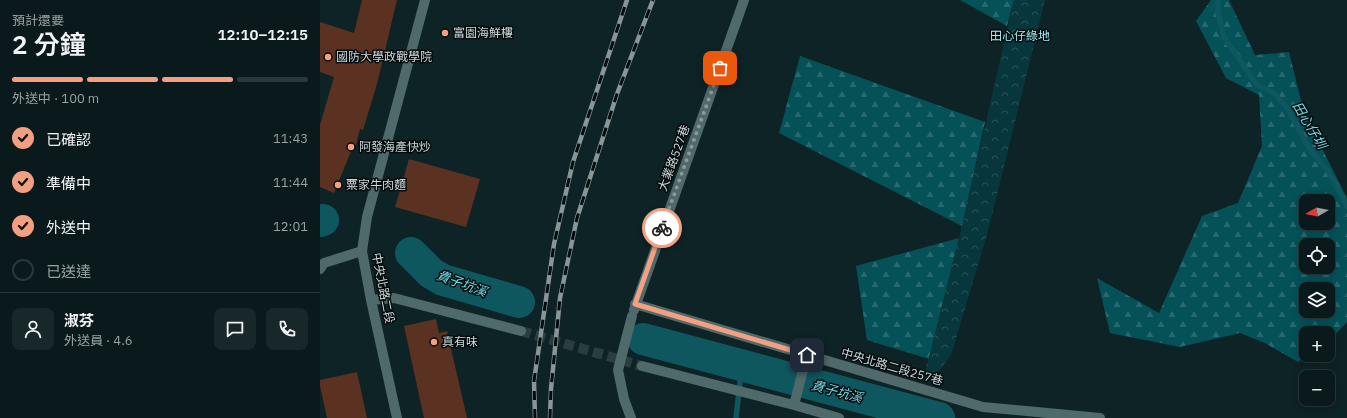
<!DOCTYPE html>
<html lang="zh-TW">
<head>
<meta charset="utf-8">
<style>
	:root { --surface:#0a1a1c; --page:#182729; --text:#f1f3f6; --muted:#99a1a3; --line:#2a383b; --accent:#f2a081 }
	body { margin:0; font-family:"IBM Plex Sans","Noto Sans TC",sans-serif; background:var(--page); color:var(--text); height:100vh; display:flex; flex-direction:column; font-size:15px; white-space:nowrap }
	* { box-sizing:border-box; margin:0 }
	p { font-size:13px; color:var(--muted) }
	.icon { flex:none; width:22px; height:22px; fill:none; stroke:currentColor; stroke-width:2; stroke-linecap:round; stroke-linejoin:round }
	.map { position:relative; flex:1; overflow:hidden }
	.drawer { display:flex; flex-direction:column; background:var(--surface); width:320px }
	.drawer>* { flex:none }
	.needle { width:26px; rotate:261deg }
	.fabs { position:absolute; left:979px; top:194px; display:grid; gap:8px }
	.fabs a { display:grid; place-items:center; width:36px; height:36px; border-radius:8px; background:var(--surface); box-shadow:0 2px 10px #0003,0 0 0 1px var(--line); font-size:20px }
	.pin { position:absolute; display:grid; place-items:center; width:34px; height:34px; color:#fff; margin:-17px; border-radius:8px; box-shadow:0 2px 6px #0006 }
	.courier { position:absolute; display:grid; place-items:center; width:40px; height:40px; margin:-20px; border:3px solid #f2a081; border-radius:50%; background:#fff; color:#222; box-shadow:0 1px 5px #0007 }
	.overview em { font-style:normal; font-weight:600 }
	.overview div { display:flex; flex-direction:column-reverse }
	.overview { display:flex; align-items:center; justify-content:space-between; height:68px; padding:0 12px }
	h1 { font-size:26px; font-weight:600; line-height:30px }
	.bar { display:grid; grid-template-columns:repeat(4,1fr); gap:6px 4px; align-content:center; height:48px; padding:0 12px }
	.bar i { height:5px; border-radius:3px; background:var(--line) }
	.bar .selected { background:var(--accent) }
	.bar p { grid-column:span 4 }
	.line { display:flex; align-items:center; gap:10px; padding:0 12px; border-top:1px solid var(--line) }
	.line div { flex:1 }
	.round { display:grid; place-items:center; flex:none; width:42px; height:42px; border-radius:8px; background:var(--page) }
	ol { padding:0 12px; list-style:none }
	li { display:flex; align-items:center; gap:12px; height:44px }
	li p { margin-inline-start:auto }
	li .icon { padding:4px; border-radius:50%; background:var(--accent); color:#111; stroke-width:4 }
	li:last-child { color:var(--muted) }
	li i { width:22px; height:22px; border:2px solid var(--line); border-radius:50% }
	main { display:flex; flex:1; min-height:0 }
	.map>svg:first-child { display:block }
	.forest { fill:url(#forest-firs); fill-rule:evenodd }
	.park { fill:url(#park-crowns) }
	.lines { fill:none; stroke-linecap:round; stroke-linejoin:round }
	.stream { stroke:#0f575e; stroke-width:5.5 }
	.river { stroke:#0f575e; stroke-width:32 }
	.building { fill:#5b3121 }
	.minor-tunnel { stroke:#2a3e40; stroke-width:10; stroke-dasharray:10 5; stroke-linecap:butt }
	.minor { stroke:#50696b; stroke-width:10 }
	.rail-casing { stroke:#879698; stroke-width:4.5 }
	.rail { stroke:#040b0c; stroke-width:3; stroke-dasharray:9; stroke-linecap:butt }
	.minor-bridge { stroke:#50696b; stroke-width:10 }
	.done { stroke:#8a999b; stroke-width:4; stroke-dasharray:0 7.2 }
	.route { stroke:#f2a081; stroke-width:5 }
	.poi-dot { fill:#f2a081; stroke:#040b0c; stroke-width:1.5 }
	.labels { text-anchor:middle; stroke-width:3; stroke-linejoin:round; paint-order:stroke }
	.poi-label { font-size:12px; fill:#ccd8da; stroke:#040b0c; text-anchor:start }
	.park-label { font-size:12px; fill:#a3f2fa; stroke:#040b0c }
	.street-label { font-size:12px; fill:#ccd8da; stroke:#040b0c }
	.water-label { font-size:13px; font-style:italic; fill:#77dde8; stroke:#040b0c }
</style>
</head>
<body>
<main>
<section class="drawer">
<div class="overview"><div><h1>2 分鐘</h1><p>預計還要</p></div><em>12:10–12:15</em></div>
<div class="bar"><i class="selected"></i><i class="selected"></i><i class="selected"></i><i></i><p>外送中 · 100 m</p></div>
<ol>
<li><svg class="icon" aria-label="check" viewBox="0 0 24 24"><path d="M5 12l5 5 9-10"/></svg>已確認<p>11:43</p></li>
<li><svg class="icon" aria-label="check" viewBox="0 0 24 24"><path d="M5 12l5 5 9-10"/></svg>準備中<p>11:44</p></li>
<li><svg class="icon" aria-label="check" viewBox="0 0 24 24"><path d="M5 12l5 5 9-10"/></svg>外送中<p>12:01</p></li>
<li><i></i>已送達</li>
</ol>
<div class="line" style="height:72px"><a class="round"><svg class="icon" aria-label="person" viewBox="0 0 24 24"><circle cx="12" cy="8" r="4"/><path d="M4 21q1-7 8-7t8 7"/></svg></a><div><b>淑芬</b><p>外送員 · 4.6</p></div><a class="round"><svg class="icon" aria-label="chat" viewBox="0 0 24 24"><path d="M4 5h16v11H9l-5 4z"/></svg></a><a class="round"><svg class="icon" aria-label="phone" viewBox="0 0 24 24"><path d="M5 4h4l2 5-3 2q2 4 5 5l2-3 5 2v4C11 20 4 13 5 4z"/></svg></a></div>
</section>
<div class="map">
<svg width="1027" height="418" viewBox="0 0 1027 418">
	<defs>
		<pattern id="forest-firs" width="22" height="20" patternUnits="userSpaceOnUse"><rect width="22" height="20" fill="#045158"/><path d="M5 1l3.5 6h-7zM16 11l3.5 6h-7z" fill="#27696f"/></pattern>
		<pattern id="park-crowns" width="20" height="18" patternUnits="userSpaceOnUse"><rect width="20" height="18" fill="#07373c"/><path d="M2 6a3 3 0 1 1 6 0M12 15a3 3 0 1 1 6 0" fill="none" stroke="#2a5358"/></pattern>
	</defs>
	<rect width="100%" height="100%" fill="#0e2325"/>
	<path class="forest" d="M640 0H694L687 26Z
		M891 0H909L935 55 969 52 984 113 1027 198V322L1008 342V333H986V355H989L978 362 945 343 920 333 860 347 790 333 777 278 839 313 882 216 918 203 942 146 939 95 906 78 876 21ZM986 201H1008V223H986ZM986 245H1008V267H986ZM986 289H1008V311H986Z
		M480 56 665 122 642 226 459 133Z
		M639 238 609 359 547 340 536 266Z"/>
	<path class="park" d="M694 0H725L667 235 631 355 619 371 603 381 642 226Z"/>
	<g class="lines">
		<path class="stream" d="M898 0V13L904 37 937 85 954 93 968 109 989 148 1008 171 1027 206
			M416 418 422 365"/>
		<path class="river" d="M0 221 3 220
			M91 253 111 273 123 280 199 302
			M323 339 619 418"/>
	</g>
	<path class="building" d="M42 0H77L57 84 43 130 40 129 36 145 34 144 14 193 0 187V125L14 77 0 72V22L34 33Z
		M89 159 160 179 146 227 75 207Z
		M116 319 119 333 127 331 147 418H104L84 326Z
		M37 372 47 418H7L0 386V380Z"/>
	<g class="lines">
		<path class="minor-tunnel" d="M201 331 322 366"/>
		<path class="minor" d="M0 269 4 263 42 251
			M51 300 74 298 201 331
			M315 304 663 407 780 418
			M314 310 424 0
			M299 366 298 370 304 399 311 418
			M322 366 474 405 519 418
			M474 405 487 355
			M77 418 51 300 42 251 47 217 105 0"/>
		<g class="rail-casing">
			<path id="rail" d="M215 418 214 381 234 244 253 162 307 0
				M230 418 231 389 240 298 257 218 297 94 333 0"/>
		</g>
		<use href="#rail" class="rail"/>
		<path class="minor-bridge" d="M299 366 312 316"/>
	</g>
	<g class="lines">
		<path class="done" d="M342 228 400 68"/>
		<path class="route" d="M342 228 315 304 487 355"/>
	</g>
	<g class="poi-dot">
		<circle cx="125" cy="33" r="4"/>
		<circle cx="8" cy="57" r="4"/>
		<circle cx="31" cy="147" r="4"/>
		<circle cx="18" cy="185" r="4"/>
		<circle cx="114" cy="342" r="4"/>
	</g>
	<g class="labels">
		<g class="poi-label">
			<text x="133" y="37">富園海鮮樓</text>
			<text x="16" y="61">國防大學政戰學院</text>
			<text x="39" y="151">阿發海產快炒</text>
			<text x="26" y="189">粟家牛肉麵</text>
			<text x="122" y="346">真有味</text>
		</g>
		<g class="park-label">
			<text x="700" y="40">田心仔綠地</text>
		</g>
		<g class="street-label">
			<text transform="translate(354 158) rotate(-70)" y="4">大業路527巷</text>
			<text transform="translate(63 288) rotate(79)" y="4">中央北路二段</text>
			<text transform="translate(572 367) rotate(16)" y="4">中央北路二段257巷</text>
		</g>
		<g class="water-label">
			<text transform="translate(990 125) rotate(59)" y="5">田心仔圳</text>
			<text transform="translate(142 283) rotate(20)" y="5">貴子坑溪</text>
			<text transform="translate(517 391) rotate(15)" y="5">貴子坑溪</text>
		</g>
	</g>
</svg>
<div class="fabs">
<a><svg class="needle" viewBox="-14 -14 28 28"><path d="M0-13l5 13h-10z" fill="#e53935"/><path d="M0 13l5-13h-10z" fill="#99a1a3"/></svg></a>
<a><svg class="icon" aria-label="locate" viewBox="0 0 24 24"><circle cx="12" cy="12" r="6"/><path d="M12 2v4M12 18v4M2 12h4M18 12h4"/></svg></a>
<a><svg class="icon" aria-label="layers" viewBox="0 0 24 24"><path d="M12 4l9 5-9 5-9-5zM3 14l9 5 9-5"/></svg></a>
<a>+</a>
<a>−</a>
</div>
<div class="pin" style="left:400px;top:68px;background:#ea580c"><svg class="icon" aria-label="bag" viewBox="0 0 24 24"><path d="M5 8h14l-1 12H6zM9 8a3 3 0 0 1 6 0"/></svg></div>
<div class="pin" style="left:487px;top:355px;background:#1f2937"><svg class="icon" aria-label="home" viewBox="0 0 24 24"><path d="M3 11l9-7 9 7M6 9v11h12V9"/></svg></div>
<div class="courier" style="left:342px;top:228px"><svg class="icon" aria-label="bike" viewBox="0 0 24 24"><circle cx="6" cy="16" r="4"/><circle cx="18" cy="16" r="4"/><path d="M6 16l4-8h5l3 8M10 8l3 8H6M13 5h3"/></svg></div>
</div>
</main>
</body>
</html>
